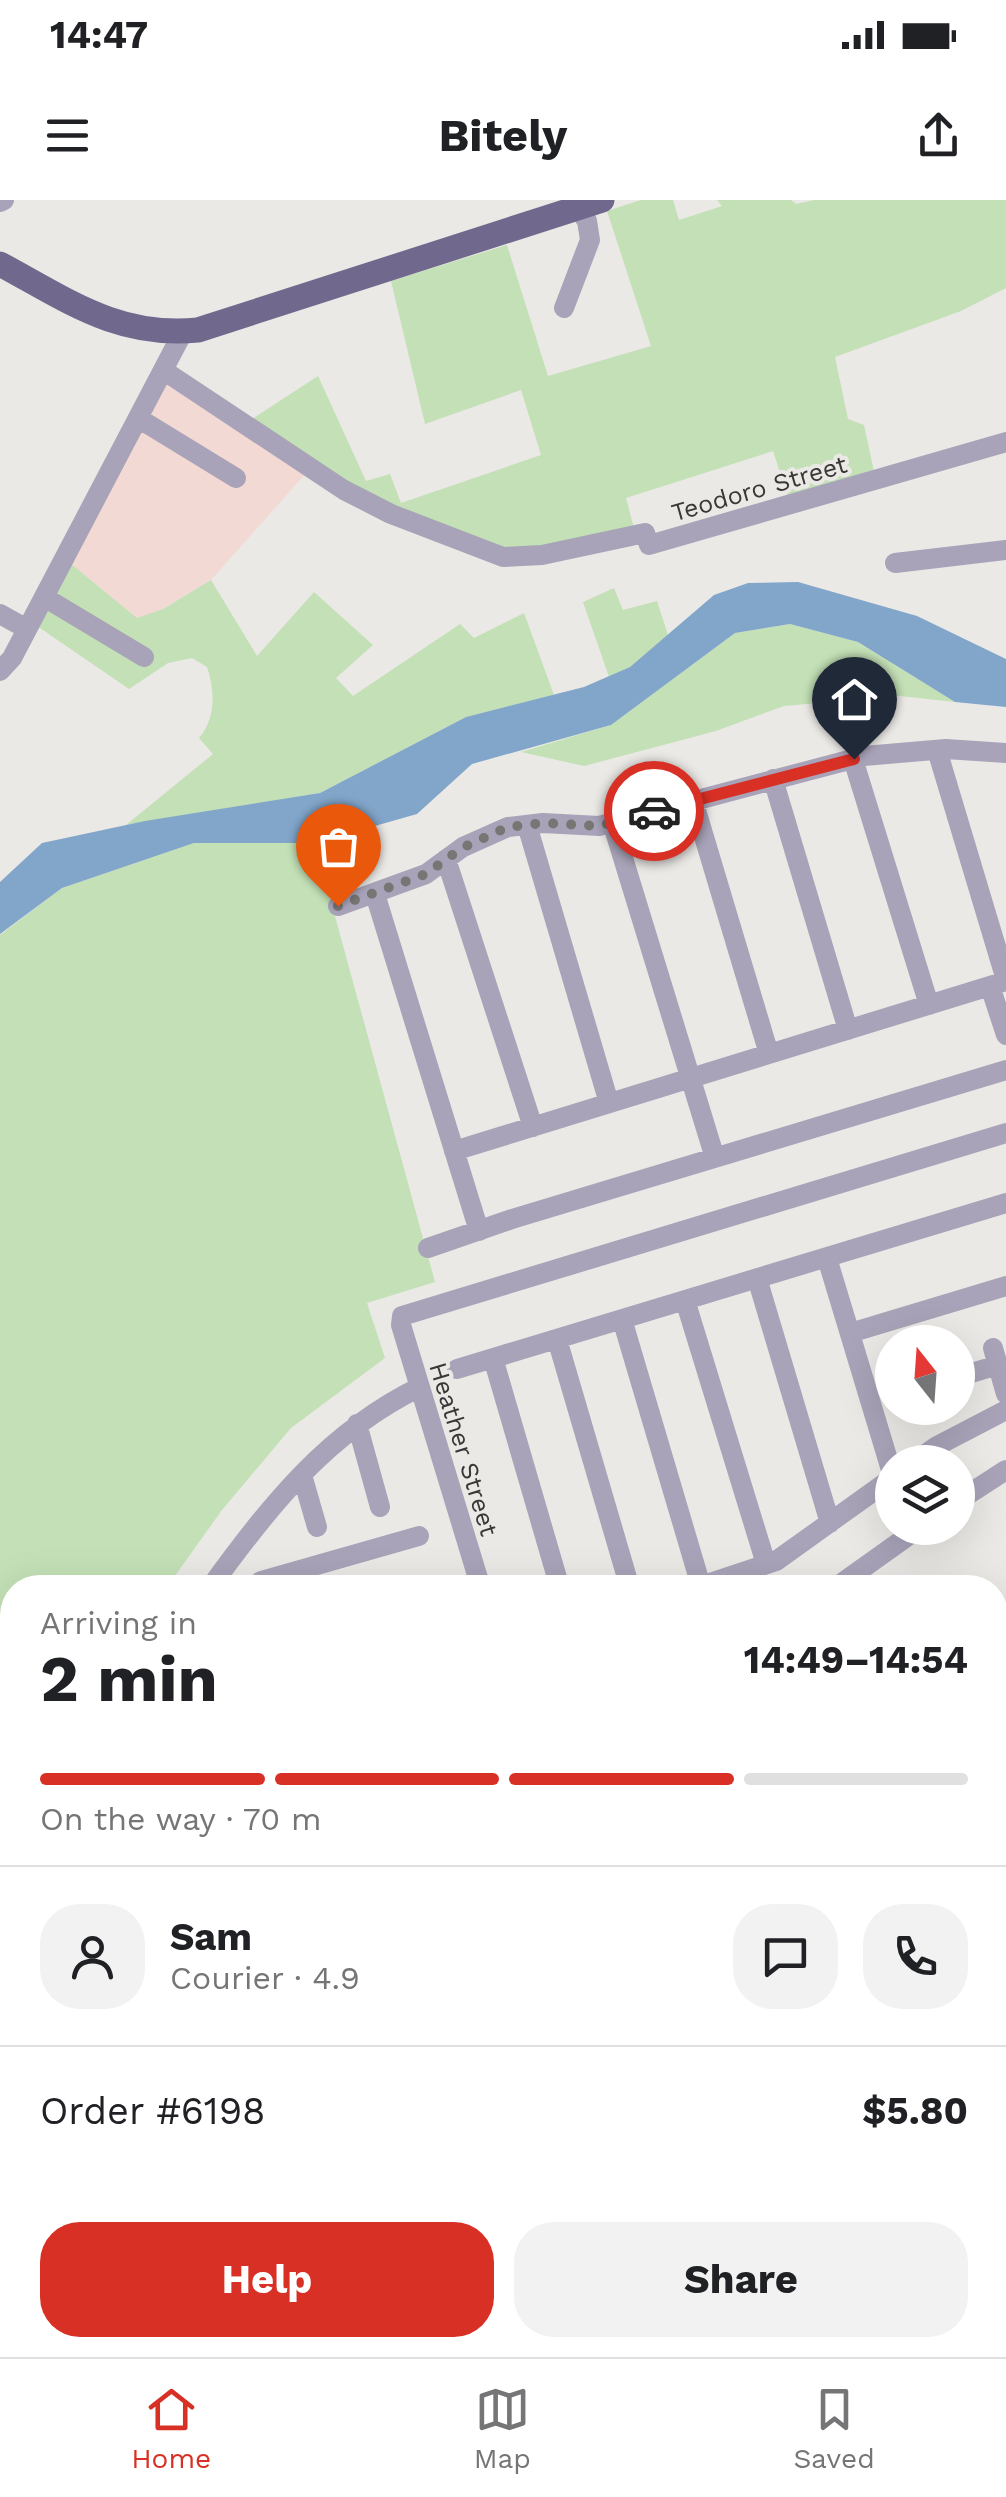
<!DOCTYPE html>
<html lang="en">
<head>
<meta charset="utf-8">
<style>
	:root { --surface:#fff; --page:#f2f2f2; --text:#202124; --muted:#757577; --line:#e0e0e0; --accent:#d93025 }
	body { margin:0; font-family:"Work Sans",sans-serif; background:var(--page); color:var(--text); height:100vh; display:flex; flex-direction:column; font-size:38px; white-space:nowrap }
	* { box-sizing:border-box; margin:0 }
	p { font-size:32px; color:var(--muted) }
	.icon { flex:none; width:55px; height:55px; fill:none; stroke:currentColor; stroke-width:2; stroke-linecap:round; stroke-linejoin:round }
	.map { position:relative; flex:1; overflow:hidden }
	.drawer { position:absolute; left:0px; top:1375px; width:1008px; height:782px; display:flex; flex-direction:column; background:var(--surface); border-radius:40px 40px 0 0; box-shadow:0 10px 40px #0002 }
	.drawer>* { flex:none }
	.needle { width:65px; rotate:343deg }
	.buttons { position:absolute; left:875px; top:1125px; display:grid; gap:20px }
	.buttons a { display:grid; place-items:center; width:100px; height:100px; border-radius:50%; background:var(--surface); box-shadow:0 10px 40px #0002; font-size:50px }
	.pin { position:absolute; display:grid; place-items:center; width:85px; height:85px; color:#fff; margin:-102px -42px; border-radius:50% 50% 50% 0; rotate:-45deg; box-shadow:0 0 10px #0007 }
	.pin .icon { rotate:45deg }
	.courier { position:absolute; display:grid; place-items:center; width:100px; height:100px; margin:-50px; border:8px solid #d93025; border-radius:50%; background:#fff; color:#222; box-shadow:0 2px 12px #0007 }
	.head em { font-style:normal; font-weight:700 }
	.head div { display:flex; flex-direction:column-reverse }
	.head { display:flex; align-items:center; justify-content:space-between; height:170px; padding:0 40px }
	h1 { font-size:65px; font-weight:700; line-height:75px }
	.bar { display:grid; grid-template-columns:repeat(4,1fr); gap:15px 10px; align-content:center; height:120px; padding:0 40px }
	.bar i { height:12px; border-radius:8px; background:var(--line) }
	.bar .current { background:var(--accent) }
	.bar p { grid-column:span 4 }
	.line { display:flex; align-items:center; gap:25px; padding:0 40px; border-top:2px solid var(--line) }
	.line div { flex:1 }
	.round { display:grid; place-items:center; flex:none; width:105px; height:105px; border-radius:40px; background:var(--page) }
	.action { display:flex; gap:20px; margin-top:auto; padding:20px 40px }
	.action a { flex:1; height:115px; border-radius:40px; background:var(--accent); color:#fff; font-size:40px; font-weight:700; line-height:115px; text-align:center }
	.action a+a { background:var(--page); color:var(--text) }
	.status { display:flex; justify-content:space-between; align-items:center; height:70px; padding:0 50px; background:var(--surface); direction:ltr }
	.status svg { height:28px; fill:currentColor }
	header { display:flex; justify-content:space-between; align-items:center; height:130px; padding:0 40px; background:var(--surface); font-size:45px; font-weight:700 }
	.tabs { display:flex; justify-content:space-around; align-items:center; height:140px; border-top:2px solid var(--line); background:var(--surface); font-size:28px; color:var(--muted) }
	.tabs a { display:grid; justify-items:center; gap:5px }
	.tabs .current { color:var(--accent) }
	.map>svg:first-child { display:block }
	.industrial { fill:#f3d9d4 }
	.green { fill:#c3e0b6 }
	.water { fill:#82a6ca }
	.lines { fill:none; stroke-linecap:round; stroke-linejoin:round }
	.stream { stroke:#82a6ca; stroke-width:5 }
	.minor { stroke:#a8a3b8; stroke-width:20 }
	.major { stroke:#71698d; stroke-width:25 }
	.done { stroke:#777674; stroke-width:10; stroke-dasharray:0 18 }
	.route { stroke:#d93025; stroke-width:12 }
	.labels { text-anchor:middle; stroke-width:8; stroke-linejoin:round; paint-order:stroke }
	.street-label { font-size:25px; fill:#393837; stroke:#ebe9e6 }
</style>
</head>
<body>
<div class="status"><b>14:47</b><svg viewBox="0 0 49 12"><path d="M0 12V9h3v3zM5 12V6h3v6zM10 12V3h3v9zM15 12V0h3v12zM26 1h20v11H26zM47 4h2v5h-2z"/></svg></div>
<header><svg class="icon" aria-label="menu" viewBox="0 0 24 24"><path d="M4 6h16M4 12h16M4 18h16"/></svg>Bitely<svg class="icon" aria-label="share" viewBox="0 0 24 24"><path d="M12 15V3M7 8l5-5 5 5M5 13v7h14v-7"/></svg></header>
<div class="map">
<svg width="1006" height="2157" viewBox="0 0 1006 2157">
	<rect width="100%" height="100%" fill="#ebe9e6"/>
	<path class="industrial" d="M169 179 308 271 211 380 163 409 137 418 70 363Z"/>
	<path class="green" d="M641 0H673L679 20 722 6 717 0H791L796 4 814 0H1006V88L961 111 835 157 848 219 864 225 875 276 789 300 773 251 626 298 634 328 539 350H506L378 302 249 221 318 176 366 281 390 274 401 303 541 255 521 190 425 224 391 81 507 45 548 176 651 146 607 11Z
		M70 363 137 418 163 409 211 380 257 456 314 392 373 445 336 478 353 496 460 424 474 438 524 413 554 495 466 517 320 593 126 625 213 554 199 538C216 519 215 490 207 467L192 458 168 463 129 489 37 426Z
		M614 388 623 410 657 401 668 435 630 467 609 477 583 402Z
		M790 424 858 442 955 502 900 496 784 506 716 531 584 566 521 552 611 525 735 433Z
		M194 643H315L435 1082 367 1103 385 1158 291 1228 222 1310 167 1387 12 1388V1602L8 1608 0 1593V735L62 688Z
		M183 2145H320L306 2157H192Z"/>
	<path class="water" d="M798 382 917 416 1006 459V507L955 502 858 442 790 424 735 433 611 525 472 564 417 614 315 643H194L62 688 0 734V682L42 643 145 621 320 593 466 517 584 487 630 467 714 395 748 383Z
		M995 1737 1006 1764V1834L995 1856Z"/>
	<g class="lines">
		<path class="stream" d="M0 1702 12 1719"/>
		<path class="minor" d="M0 2 4 0
			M564 108 590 40 587 21 578 8
			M163 170 344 290 391 314 503 357 542 355 645 333 649 345 1006 242
			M138 218 236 278
			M895 363 1006 350
			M44 397 144 457
			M0 414 27 429
			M0 471 12 458 183 132
			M937 550 1006 780
			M853 559 929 805
			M773 579 848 830
			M693 600 769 854
			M612 622 715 958
			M527 625 609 903
			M446 659 533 927
			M375 694 479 1031
			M338 706 426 674 463 647 508 627 543 623 599 626 864 556 946 549 1006 553
			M990 786 1006 835
			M454 951 1006 781
			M428 1048 512 1019 1006 870
			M827 1058 892 1273
			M757 1078 830 1323
			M685 1100 766 1364
			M622 1119 701 1386
			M850 1133 1006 1086
			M557 1139 630 1388
			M993 1148 1006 1194
			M493 1158 560 1388
			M457 1169 1006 1003
			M958 1177 998 1165
			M357 1224 380 1307
			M914 1262 937 1246 1006 1210
			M302 1275 317 1327
			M958 1301 1006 1270
			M261 1381 419 1336
			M210 1388C268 1307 329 1231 420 1187
			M481 1388 401 1125 402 1116 1006 933
			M695 1388 776 1361 892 1278
			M835 1388 919 1328
			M1006 1611V1627
			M1006 1958 996 1977 1006 2002
			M995 2027 1006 2021
			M995 2140 1005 2157
			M176 2145 184 2157
			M792 2145 798 2157
			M894 2145 901 2157
			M519 2149 523 2157
			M751 2157 774 2145"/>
		<path class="major" d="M0 64C67 100 118 138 198 130L602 0"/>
	</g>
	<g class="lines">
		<path class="done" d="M338 706 426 674 462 648 508 627 543 623 599 626 654 611"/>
		<path class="route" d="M654 611 854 559"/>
	</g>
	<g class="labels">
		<g class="street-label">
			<text transform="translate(759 288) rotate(-16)" y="9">Teodoro Street</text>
			<text transform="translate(464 1249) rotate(73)" y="9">Heather Street</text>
		</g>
	</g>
</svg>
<div class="buttons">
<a><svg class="needle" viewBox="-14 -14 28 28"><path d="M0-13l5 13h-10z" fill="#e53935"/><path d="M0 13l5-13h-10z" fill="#757577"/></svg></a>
<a><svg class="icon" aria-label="layers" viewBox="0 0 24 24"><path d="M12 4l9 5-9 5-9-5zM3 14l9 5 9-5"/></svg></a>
</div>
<div class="pin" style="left:338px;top:706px;background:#ea580c"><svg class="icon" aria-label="bag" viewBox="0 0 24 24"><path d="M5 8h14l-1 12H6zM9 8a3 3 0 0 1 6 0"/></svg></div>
<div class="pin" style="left:854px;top:559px;background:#1f2937"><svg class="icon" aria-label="home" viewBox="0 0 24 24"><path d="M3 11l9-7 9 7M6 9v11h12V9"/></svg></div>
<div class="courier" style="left:654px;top:611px"><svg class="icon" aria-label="car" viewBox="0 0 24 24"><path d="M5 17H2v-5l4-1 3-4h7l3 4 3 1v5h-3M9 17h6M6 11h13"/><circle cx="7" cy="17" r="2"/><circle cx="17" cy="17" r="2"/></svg></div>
<section class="drawer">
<div class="head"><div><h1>2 min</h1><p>Arriving in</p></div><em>14:49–14:54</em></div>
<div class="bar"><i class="current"></i><i class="current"></i><i class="current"></i><i></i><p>On the way · 70 m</p></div>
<div class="line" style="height:180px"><a class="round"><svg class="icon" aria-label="person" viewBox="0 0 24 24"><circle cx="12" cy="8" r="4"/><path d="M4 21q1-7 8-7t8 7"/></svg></a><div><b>Sam</b><p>Courier · 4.9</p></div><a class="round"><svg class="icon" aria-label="chat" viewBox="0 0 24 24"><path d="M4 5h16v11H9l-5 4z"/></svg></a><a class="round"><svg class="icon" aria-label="phone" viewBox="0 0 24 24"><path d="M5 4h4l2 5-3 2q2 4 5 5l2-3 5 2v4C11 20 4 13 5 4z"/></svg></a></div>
<div class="line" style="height:130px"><div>Order #6198</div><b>$5.80</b></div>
<div class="action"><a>Help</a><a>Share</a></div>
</section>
</div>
<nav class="tabs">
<a class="current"><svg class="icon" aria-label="home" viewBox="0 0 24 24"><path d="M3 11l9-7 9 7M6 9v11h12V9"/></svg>Home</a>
<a><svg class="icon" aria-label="map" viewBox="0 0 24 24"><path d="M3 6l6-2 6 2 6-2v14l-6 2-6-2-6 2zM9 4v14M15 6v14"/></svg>Map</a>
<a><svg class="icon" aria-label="saved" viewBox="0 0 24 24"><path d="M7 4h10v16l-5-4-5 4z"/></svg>Saved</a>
</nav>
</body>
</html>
